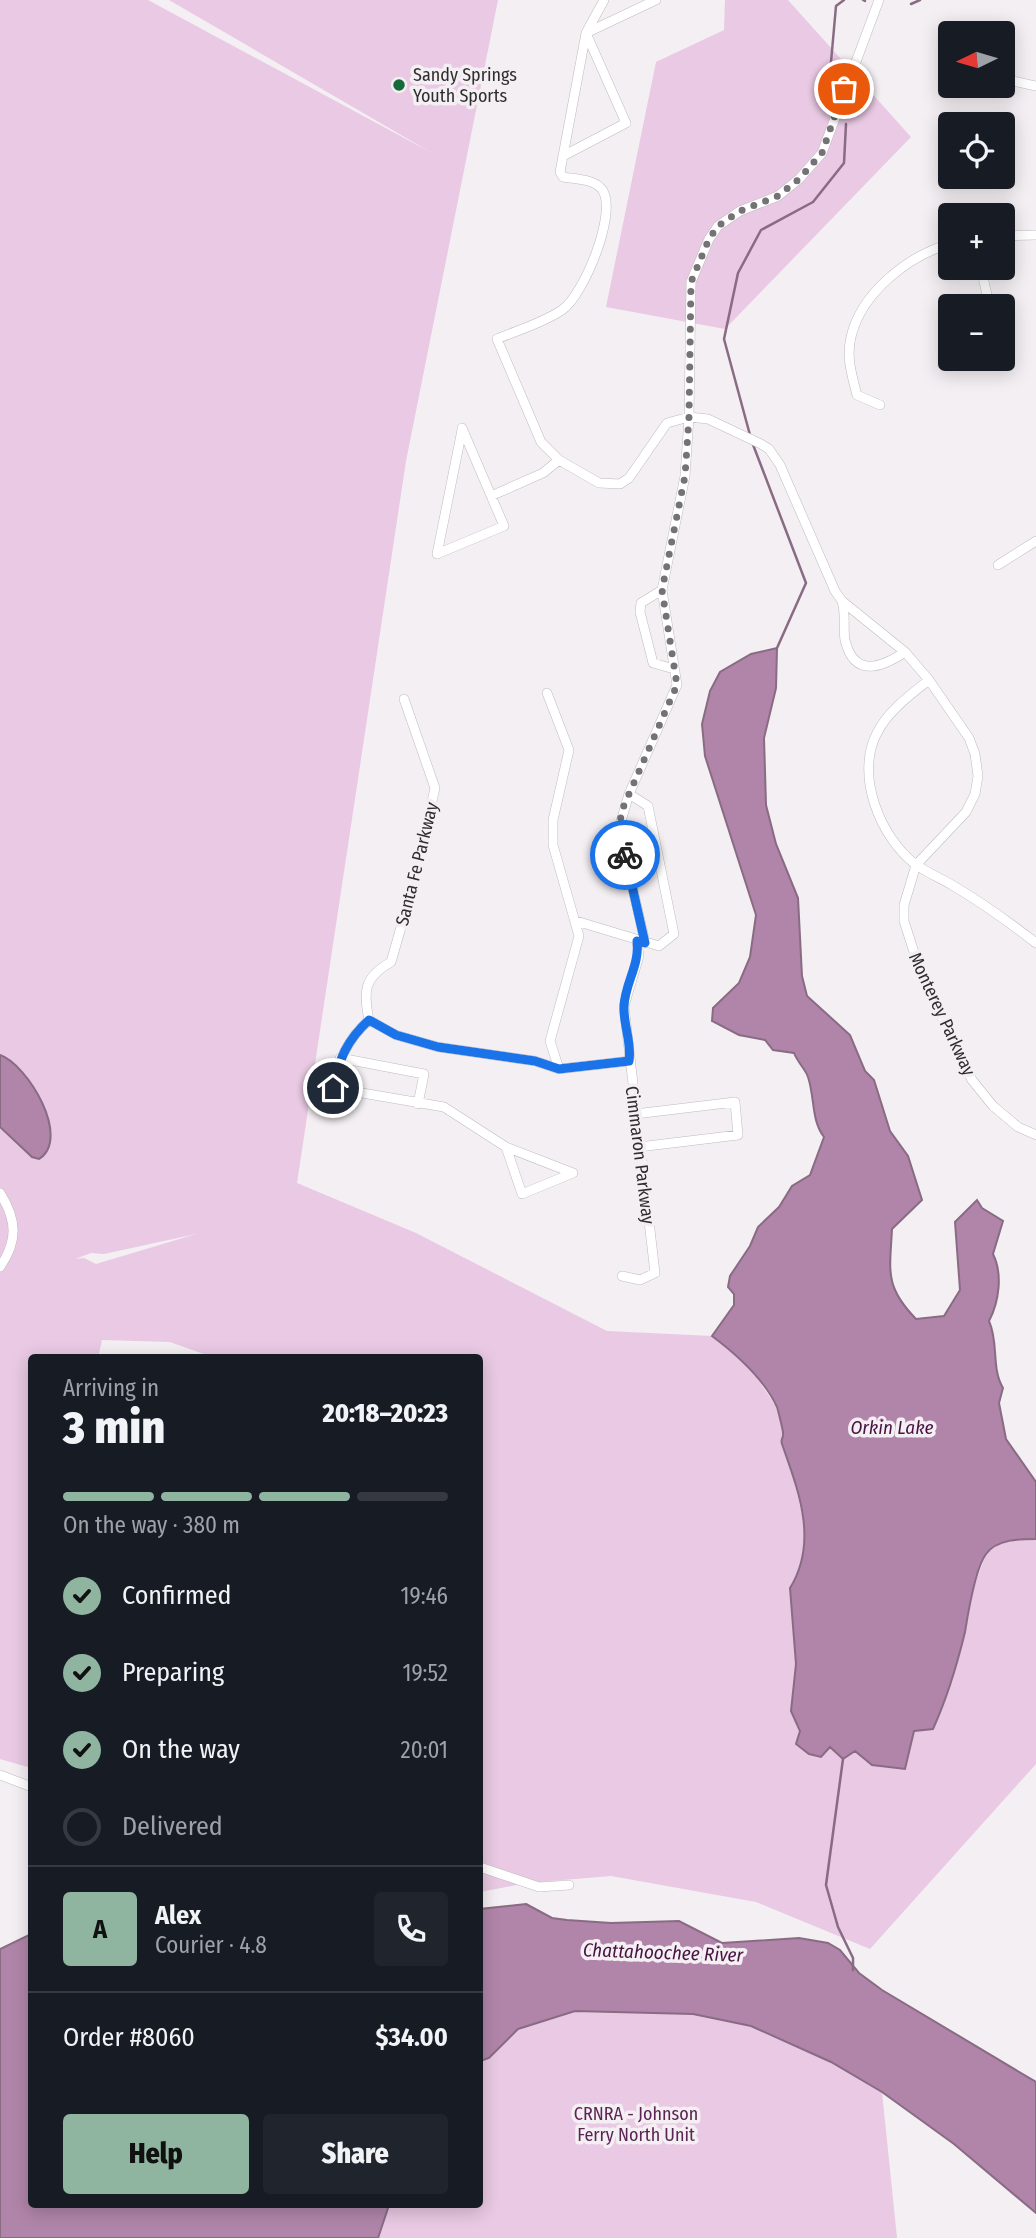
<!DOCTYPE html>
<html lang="en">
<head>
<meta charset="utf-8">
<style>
	:root { --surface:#171b24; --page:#20242c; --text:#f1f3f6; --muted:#9ea1a6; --line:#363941; --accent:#8fb5a1 }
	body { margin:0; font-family:"Fira Sans Condensed",sans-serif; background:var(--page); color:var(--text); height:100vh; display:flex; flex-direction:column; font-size:26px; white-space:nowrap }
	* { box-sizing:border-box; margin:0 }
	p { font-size:23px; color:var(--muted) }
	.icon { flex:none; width:38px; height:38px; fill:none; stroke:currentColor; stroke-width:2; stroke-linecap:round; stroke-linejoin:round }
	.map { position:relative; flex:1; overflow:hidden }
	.side { position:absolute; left:28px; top:1354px; width:455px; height:854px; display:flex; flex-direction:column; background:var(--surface); border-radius:7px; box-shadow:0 4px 18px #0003 }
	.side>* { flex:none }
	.needle { width:46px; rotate:265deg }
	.tools { position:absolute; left:938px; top:21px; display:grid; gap:14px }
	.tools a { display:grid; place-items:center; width:77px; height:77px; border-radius:7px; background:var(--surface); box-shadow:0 4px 18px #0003; font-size:35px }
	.pin { position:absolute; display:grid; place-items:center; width:60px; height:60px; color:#fff; margin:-30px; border:4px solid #fff; border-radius:50%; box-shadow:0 2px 7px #0007 }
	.courier { position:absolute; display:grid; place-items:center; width:70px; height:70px; margin:-35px; border:5px solid #1a73e8; border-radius:50%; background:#fff; color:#222; box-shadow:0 2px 9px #0007 }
	.head em { font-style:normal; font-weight:800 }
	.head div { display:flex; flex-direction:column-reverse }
	.head { display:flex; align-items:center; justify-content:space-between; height:119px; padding:0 35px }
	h1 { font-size:46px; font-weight:800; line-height:52px }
	.bar { display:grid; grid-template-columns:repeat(4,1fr); gap:10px 7px; align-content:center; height:84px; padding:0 35px }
	.bar i { height:9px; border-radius:5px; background:var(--line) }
	.bar .current { background:var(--accent) }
	.bar p { grid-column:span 4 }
	.line { display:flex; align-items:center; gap:18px; padding:0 35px; border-top:2px solid var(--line) }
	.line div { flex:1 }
	.round { display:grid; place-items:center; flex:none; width:74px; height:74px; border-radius:7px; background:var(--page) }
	ol { padding:0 35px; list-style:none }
	li { display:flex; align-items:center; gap:21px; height:77px }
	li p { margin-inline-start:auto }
	li .icon { padding:7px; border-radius:50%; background:var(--accent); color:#111; stroke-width:4 }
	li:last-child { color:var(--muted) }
	li i { width:38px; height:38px; border:4px solid var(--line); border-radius:50% }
	.button { display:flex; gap:14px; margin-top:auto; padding:14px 35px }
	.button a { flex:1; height:80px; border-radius:7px; background:var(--accent); color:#111; font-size:28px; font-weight:800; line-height:80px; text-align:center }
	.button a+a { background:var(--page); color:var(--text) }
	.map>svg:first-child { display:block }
	.green { fill:#e9c9e3; fill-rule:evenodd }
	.water { fill:#b085a9; stroke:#896b84; stroke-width:2 }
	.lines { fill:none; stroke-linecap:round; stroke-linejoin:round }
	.stream { stroke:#896b84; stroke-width:2.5 }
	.minor-casing { stroke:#bfbbbe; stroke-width:10 }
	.minor { stroke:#fff; stroke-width:9 }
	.done { stroke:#747274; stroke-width:7; stroke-dasharray:0 12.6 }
	.route { stroke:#1a73e8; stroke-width:9 }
	.poi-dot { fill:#186939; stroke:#f4eff3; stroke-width:2.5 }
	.labels { text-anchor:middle; stroke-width:7; stroke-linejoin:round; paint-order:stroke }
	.poi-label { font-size:18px; fill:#2f2e2f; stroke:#f4eff3; text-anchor:start }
	.street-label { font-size:18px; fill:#2f2e2f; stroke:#f4eff3 }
	.park-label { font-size:18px; fill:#5a2453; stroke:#f4eff3 }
	.water-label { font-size:19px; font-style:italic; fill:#481342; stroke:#f4eff3 }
</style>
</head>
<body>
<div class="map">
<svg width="1036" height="2238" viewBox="0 0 1036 2238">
	<rect width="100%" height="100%" fill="#f4eff3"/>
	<path class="green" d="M0 0H148L432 153 169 0H498L406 461 297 1183 416 1233 607 1331 712 1336 747 1363 777 1408 805 1527C807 1546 800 1572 790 1588L796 1664 791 1711 800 1731 838 1753 855 1751 872 1765 905 1769 914 1731 942 1710 965 1629 967 1607 986 1554 999 1544 1019 1539H1036V1764L870 1949 756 1902 611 1876 527 1883 480 1892V1358H215L170 1342 102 1340 98 1358H32L31 1768 0 1759ZM196 1234 96 1264 84 1258 75 1259 91 1253 104 1254Z
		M725 0H788L911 137 725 329 606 307 656 62 724 30Z
		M590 2009C634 2011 679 2009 723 2019 780 2031 833 2061 882 2092L897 2238H378L389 2205H480V2061C496 2055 499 2043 512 2033 532 2018 565 2011 590 2009Z"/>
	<path class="water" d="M777 648 776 688 764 738 766 805 776 844 798 898 802 976 807 996 850 1035 865 1071 874 1080 890 1131 908 1156 922 1200 892 1229C890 1271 884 1286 916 1319L944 1316 960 1290 955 1222 977 1200 982 1208 1003 1221 993 1254C1003 1274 999 1302 989 1321 999 1343 991 1368 1003 1388L999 1403 1006 1439 1036 1482V1539C1020 1539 997 1539 986 1554 975 1569 968 1613 965 1632 957 1665 947 1698 933 1729L914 1731 905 1769 872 1765 855 1751 843 1759 830 1747 821 1757 809 1754 796 1744 800 1731 791 1711 796 1664 790 1588C819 1541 798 1490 782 1444 780 1438 784 1439 783 1433 783 1430 778 1410 777 1407 764 1379 736 1354 712 1336L734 1305V1294L728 1287 730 1276 750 1246 758 1227 779 1207 792 1186 810 1175 824 1137C811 1120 815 1098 808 1077 806 1070 798 1063 794 1053L773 1050 765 1040 739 1035 712 1021 713 1008 739 983 750 957 756 915 705 756 702 724 710 691 720 672 751 654Z
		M0 1055C27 1064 72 1138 39 1159L32 1157 0 1127Z
		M526 1904 552 1918 567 1920 611 1923 679 1921 722 1943 799 1938 828 1943 840 1950 859 1973 882 1990 1036 2082V2213L954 2144 882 2092 831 2062 751 2026 693 2014 575 2011 518 2029 489 2058 480 2061V1909Z
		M31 1934 32 2205H389L378 2238H0V1949Z"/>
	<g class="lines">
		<path class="stream" d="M863 0 865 1
			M911 4 920 0
			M827 107 836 6 844 0
			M750 435 724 339 738 273 761 230 813 202 844 163 846 124
			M752 442 806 583 777 648
			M843 1759 826 1885 838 1927 853 1958V1970"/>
		<g class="minor-casing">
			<path id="minor" d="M604 0 586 33 560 172 563 177C576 179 596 179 603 191 617 215 583 296 562 310 543 323 518 330 497 339L541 442 559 460 599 483 620 484 629 478 667 423 689 417 708 419 761 444 769 449 780 465 835 591 842 601 905 652 929 680 969 738 975 754 978 776 975 794 966 812 916 865 904 905V921L921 974 972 1080 993 1106 1018 1127 1036 1135
				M1008 80 1036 86
				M563 156 626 123 586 33 656 0
				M1003 236 1036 235
				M981 268 987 295
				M880 405 857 395C852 376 846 357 851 337 861 293 909 255 950 244
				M491 496 543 473 559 460
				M437 554 504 526 462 428
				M437 554 462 430
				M998 565 1036 541
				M662 590 641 603 640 612 653 663 674 669
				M842 601C846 614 843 627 845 640 854 678 881 668 905 652
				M929 680C910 695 888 711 877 733 855 775 880 837 915 864 926 872 940 878 952 885 981 902 1009 922 1036 943
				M547 693 569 750 553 820V845L579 936 550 1041 559 1069
				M404 699 435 788 414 882 391 962C364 977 363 991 369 1020 347 1040 339 1059 333 1088L444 1107 506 1147 573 1173
				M629 794 619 828 645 942
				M576 921 659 946 674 934 648 806 629 794 677 685 662 590 685 476 689 417 691 282 709 239 718 226 740 211 778 196 799 179 822 153 879 0
				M369 1020 396 1035 438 1047 535 1061 559 1069 629 1061
				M340 1058 424 1074 418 1104
				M635 1114 735 1102 738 1135 639 1147
				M506 1147 522 1194 573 1173
				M0 1193C17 1220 18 1241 0 1267
				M622 1276 640 1280 655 1273 624 1006 639 956 637 941
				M0 1775 32 1787
				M480 1867 539 1887 569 1885"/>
		</g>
		<use href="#minor" class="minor"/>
	</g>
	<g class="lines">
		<path class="done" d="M625 855 619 828 622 810 677 685 662 590 685 476 689 417 691 282 709 239 718 226 740 211 778 196 799 179 822 153 844 89"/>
		<path class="route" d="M333 1088C339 1059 347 1040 369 1020L396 1035 438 1047 535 1061 559 1069 629 1061C632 1042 623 1025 624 1006 625 983 640 965 637 941L645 943 625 855"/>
	</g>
	<circle class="poi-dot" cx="399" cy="85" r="7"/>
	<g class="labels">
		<g class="poi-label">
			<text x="413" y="81">Sandy Springs<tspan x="413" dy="21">Youth Sports</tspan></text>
		</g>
		<g class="street-label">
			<text transform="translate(417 864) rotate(-76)" y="6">Santa Fe Parkway</text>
			<text transform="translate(942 1014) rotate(65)" y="6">Monterey Parkway</text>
			<text transform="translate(640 1155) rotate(83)" y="6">Cimmaron Parkway</text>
		</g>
		<g class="park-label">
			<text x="636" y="2120">CRNRA - Johnson<tspan x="636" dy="21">Ferry North Unit</tspan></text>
		</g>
		<g class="water-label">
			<text x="892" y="1434">Orkin Lake</text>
			<text transform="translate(663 1952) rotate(2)" y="7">Chattahoochee River</text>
		</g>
	</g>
</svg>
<div class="tools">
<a><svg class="needle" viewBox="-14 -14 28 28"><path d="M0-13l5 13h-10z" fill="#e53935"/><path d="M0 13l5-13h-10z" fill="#9ea1a6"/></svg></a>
<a><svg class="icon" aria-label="locate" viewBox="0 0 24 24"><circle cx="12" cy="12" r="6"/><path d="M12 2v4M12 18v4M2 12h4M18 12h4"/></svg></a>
<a>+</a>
<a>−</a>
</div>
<div class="pin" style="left:844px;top:89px;background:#ea580c"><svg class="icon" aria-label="bag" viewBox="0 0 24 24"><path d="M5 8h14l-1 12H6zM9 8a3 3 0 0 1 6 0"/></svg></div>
<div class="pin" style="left:333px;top:1088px;background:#1f2937"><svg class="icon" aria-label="home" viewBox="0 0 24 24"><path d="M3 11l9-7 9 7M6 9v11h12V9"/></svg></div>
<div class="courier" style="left:625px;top:855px"><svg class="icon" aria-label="bike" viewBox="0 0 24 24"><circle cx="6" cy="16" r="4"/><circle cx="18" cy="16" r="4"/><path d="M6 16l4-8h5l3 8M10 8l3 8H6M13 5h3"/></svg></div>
<section class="side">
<div class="head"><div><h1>3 min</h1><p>Arriving in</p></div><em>20:18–20:23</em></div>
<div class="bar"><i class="current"></i><i class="current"></i><i class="current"></i><i></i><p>On the way · 380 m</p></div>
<ol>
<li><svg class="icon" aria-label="check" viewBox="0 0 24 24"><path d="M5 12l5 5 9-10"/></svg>Confirmed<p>19:46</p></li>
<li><svg class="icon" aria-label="check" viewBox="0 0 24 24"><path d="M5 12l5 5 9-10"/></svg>Preparing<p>19:52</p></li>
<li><svg class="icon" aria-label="check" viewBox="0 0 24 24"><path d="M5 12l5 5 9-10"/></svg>On the way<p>20:01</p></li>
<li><i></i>Delivered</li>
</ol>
<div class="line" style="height:126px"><b class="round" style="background:var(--accent);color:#111">A</b><div><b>Alex</b><p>Courier · 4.8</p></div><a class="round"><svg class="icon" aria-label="phone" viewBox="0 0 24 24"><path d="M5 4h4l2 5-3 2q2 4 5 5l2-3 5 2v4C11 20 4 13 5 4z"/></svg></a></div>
<div class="line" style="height:91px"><div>Order #8060</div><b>$34.00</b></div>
<div class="button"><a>Help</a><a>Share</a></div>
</section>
</div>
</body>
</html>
